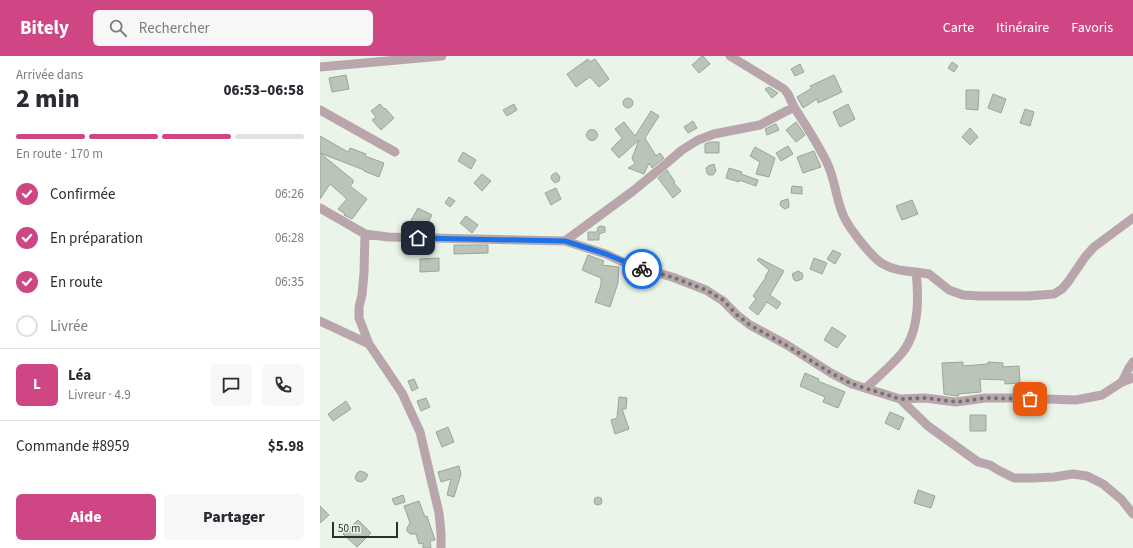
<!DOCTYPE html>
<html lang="fr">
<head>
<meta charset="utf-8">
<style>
	:root { --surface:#fff; --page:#f7f7f7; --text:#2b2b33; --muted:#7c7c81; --line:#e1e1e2; --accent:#ce4683 }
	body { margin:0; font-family:"Source Sans 3",sans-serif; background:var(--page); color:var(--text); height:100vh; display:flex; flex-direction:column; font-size:15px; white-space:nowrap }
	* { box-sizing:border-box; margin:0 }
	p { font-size:13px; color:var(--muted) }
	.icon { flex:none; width:22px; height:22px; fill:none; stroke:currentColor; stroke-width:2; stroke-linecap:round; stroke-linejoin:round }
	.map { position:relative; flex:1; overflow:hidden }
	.sheet { display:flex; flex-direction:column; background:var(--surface); width:320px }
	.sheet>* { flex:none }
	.scale { position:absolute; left:12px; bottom:10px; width:66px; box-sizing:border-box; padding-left:4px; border:2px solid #2c302b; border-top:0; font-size:11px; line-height:14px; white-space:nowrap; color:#2c302b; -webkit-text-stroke:3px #eaf4e8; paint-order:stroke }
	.pin { position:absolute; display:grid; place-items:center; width:34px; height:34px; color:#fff; margin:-17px; border-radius:8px; box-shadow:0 2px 6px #0006 }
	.courier { position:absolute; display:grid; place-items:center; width:40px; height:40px; margin:-20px; border:3px solid #1a73e8; border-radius:50%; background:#fff; color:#222; box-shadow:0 1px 5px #0007 }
	.summary em { font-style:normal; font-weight:800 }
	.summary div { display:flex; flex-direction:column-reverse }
	.summary { display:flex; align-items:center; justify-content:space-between; height:68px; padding:0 16px }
	h1 { font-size:26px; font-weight:800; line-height:30px }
	.bar { display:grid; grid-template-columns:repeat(4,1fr); gap:6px 4px; align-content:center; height:48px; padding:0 16px }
	.bar i { height:5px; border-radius:3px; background:var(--line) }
	.bar .selected { background:var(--accent) }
	.bar p { grid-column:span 4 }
	.line { display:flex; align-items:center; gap:10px; padding:0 16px; border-top:1px solid var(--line) }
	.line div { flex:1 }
	.round { display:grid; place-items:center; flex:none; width:42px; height:42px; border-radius:6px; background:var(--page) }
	ol { padding:0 16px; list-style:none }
	li { display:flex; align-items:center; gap:12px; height:44px }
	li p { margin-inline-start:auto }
	li .icon { padding:4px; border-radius:50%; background:var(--accent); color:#fff; stroke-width:4 }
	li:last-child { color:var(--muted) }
	li i { width:22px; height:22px; border:2px solid var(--line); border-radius:50% }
	.primary-button { display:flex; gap:8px; margin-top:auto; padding:8px 16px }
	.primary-button a { flex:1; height:46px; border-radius:6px; background:var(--accent); color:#fff; font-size:16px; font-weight:800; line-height:46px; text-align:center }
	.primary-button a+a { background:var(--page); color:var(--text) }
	header { display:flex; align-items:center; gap:24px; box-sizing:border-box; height:56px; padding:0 20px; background:var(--accent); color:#fff }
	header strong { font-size:19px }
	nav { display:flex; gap:22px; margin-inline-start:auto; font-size:14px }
	.search { width:280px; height:36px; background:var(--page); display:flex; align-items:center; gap:10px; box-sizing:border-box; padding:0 14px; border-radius:6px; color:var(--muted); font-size:15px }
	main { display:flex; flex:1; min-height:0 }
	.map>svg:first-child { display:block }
	.building { fill:#bbc4b9; stroke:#9ca59a }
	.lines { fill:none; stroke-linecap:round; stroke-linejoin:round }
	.minor { stroke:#b9a6ac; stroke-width:9 }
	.done { stroke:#6e756d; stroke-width:4; stroke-dasharray:0 7.2 }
	.route { stroke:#1a73e8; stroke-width:5 }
</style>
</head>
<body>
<header>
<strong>Bitely</strong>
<div class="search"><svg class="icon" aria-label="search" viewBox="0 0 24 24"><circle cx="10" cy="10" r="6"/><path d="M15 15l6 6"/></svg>Rechercher</div>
<nav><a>Carte</a><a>Itinéraire</a><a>Favoris</a></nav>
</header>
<main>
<section class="sheet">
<div class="summary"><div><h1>2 min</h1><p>Arrivée dans</p></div><em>06:53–06:58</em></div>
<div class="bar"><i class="selected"></i><i class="selected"></i><i class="selected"></i><i></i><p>En route · 170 m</p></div>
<ol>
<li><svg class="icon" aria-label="check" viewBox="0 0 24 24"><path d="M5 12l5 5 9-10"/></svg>Confirmée<p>06:26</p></li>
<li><svg class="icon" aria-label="check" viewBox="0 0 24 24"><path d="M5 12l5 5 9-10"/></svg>En préparation<p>06:28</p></li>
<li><svg class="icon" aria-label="check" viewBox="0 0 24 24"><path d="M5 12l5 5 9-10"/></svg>En route<p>06:35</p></li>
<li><i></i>Livrée</li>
</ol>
<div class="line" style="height:72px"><b class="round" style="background:var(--accent);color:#fff">L</b><div><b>Léa</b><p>Livreur · 4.9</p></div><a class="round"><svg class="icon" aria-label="chat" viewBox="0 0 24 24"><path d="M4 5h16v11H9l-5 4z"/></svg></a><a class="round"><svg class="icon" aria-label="phone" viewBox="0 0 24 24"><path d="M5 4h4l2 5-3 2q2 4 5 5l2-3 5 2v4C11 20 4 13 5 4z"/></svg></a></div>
<div class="line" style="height:52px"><div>Commande #8959</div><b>$5.98</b></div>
<div class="primary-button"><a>Aide</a><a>Partager</a></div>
</section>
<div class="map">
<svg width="813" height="492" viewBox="0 0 813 492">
	<rect width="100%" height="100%" fill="#eaf4e8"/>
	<path class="building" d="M382 0H383L390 8 379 17 372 9Z
		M268 3 270 6 275 3 289 23 279 31 270 21 256 31 247 18Z
		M632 6 638 10 634 16 628 12Z
		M480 8 484 16 475 20 471 13Z
		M26 19 29 33 12 36 9 22Z
		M514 19 522 36 498 47 497 43 483 52 477 41 492 32 490 30Z
		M449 31 458 37 452 42 445 33Z
		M646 34H659L658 54 646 53Z
		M673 38 686 43 681 57 668 52Z
		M303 47a5 5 0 1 1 10 0a5 5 0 1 1-10 0Z
		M60 48 64 53 65 52 74 62 61 74 52 64 56 61 51 55Z
		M194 48 197 54 187 60 183 54Z
		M528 48 535 63 520 71 513 56Z
		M705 53 714 56 710 70 700 67Z
		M331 55 339 60 325 82 336 100 340 97 344 102 332 112 329 107 324 118 308 112 315 108 312 102 319 84 299 102 291 93 302 82 295 73 304 66 315 80Z
		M373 65 377 72 368 77 364 71Z
		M476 66 485 79 476 86 466 74Z
		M455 68H456L459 74 447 79 445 73Z
		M650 72 658 81 650 89 642 81Z
		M266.5 79a5.5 5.5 0 1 1 11 0a5.5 5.5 0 1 1-11 0Z
		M0 80 28 96 30 92 46 98 45 100 64 107 59 121 44 115V114L0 97Z
		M390 86H399V97H385V88Z
		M468 90 473 98 461 105 456 97Z
		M435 91 455 102 449 121 436 118 440 106 430 100Z
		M494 95 501 111 483 117 477 101Z
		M143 96 156 104 151 113 138 105Z
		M0 97 33 124V127L30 130 47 143 32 163 24 159 25 158 18 153 27 143 10 128 0 143Z
		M394 108 396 115 393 119H389L387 117 386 112 388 110Z
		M409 112 422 116 421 118 438 124 436 130 419 124V126L406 122Z
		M347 114 355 126 354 127 361 135 353 142 338 122Z
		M235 117H237L240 121 239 125 235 127 232 124 231 121 232 119Z
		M162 118 171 125 162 135 154 127Z
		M472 130 482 131V138L471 137Z
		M236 132 241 143 231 149 225 137Z
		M129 141 135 145 130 151 125 147Z
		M468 143 469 148V151L465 153 462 151 460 149 461 145Z
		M592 144 598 158 582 164 576 150Z
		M98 152 112 159 103 176 89 168Z
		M146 160 158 169 152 177 140 167Z
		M281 170 285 171V176L279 178V184H268V176H277L278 171Z
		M134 189H168V197L134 198Z
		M513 194 521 198 515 208 507 203Z
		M268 199 284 205 282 209 299 211 298 227 290 251 275 246 281 229V222L262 214Z
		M119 202V215L100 216V203Z
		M439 202 464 215 450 239 461 247 457 253 447 246 438 259 429 252 436 243 433 240 446 221H445L449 214 437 204Z
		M494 202 507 207 502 218 490 213Z
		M478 215 482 217 483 220 482 223 477 225 474 224 472 218Z
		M512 271 526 280 517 292 504 284Z
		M643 306V310L668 308V306L683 307V311L699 310 700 327 685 328V324L660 323 661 336 638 338 639 340H636L624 338 622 307Z
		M485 317 499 323 498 325 525 336 518 352 503 346 505 341 480 330Z
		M94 323 98 332 92 335 88 325Z
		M299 341 307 342 306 353H302L309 373 295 378 291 364 297 362Z
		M106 342 110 351 101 355 97 345Z
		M26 345 31 353 13 365 8 358Z
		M570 356 584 362 579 374 565 367Z
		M650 359H666V375H650Z
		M128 371 134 386 122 391 116 376Z
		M139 410 141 418 134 441 127 439 131 423 121 426 118 416Z
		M40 415 44 416 48 419 45 424 41 426 37 425 35 422 37 417Z
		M598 434 615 440 611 452 594 447Z
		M83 439 85 446 75 449 72 443Z
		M274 445a4 4 0 1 1 8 0a4 4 0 1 1-8 0Z
		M99 445 105 461 107 460 115 484 110 485 111 492H103V487L99 488 96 478H90L87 475V472L90 467 84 450Z
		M0 450 9 459 0 467Z
		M38 464 51 477 37 491 23 478Z"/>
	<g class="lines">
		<path class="minor" d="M410 0 464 33 468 38 474 51
			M0 11 122 0
			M0 54 75 96
			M0 152 45 178 68 181 245 185 313 135 341 112 362 94 378 84 394 78 440 69 474 51C486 70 499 89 508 109 515 125 516 141 522 156 526 169 552 202 563 208 573 214 585 215 596 216 599 242 599 276 582 297 571 310 558 321 546 332
			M45 178 44 217 42 239 39 251V262L49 288 82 337 100 376 119 457 121 477V492
			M245 185 286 198 307 208 352 221 386 234 403 245 417 259 430 269 467 289 511 317 532 328 580 343 605 342 636 346 665 342H696L756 344 782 339 802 326 809 312 813 306
			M596 216 609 218 629 234 643 239 660 240H708L734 238 742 233 748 226 765 201 774 191 813 162
			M0 265 49 288
			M802 326 813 322
			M580 343 608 370 658 406 670 409 678 414 694 422H713L734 421 753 418 767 420 783 428 801 443 813 458"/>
	</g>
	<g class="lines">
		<path class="done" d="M322 213 352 221 386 234 403 244 417 259 430 269 466 289 511 317 532 328 580 343 605 342 636 346 665 342 710 343"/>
		<path class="route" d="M98 182 245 185 286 198 322 213"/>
	</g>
</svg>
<div class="scale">50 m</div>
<div class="pin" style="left:710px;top:343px;background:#ea580c"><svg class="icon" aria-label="bag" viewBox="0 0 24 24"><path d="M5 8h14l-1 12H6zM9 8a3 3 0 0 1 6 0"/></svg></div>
<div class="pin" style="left:98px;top:182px;background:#1f2937"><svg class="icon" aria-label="home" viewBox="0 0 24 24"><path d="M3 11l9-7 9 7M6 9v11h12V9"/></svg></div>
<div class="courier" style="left:322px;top:213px"><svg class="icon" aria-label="bike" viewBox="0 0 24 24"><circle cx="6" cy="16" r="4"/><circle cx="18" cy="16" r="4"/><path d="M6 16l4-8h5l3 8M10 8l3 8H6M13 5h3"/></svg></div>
</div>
</main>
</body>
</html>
